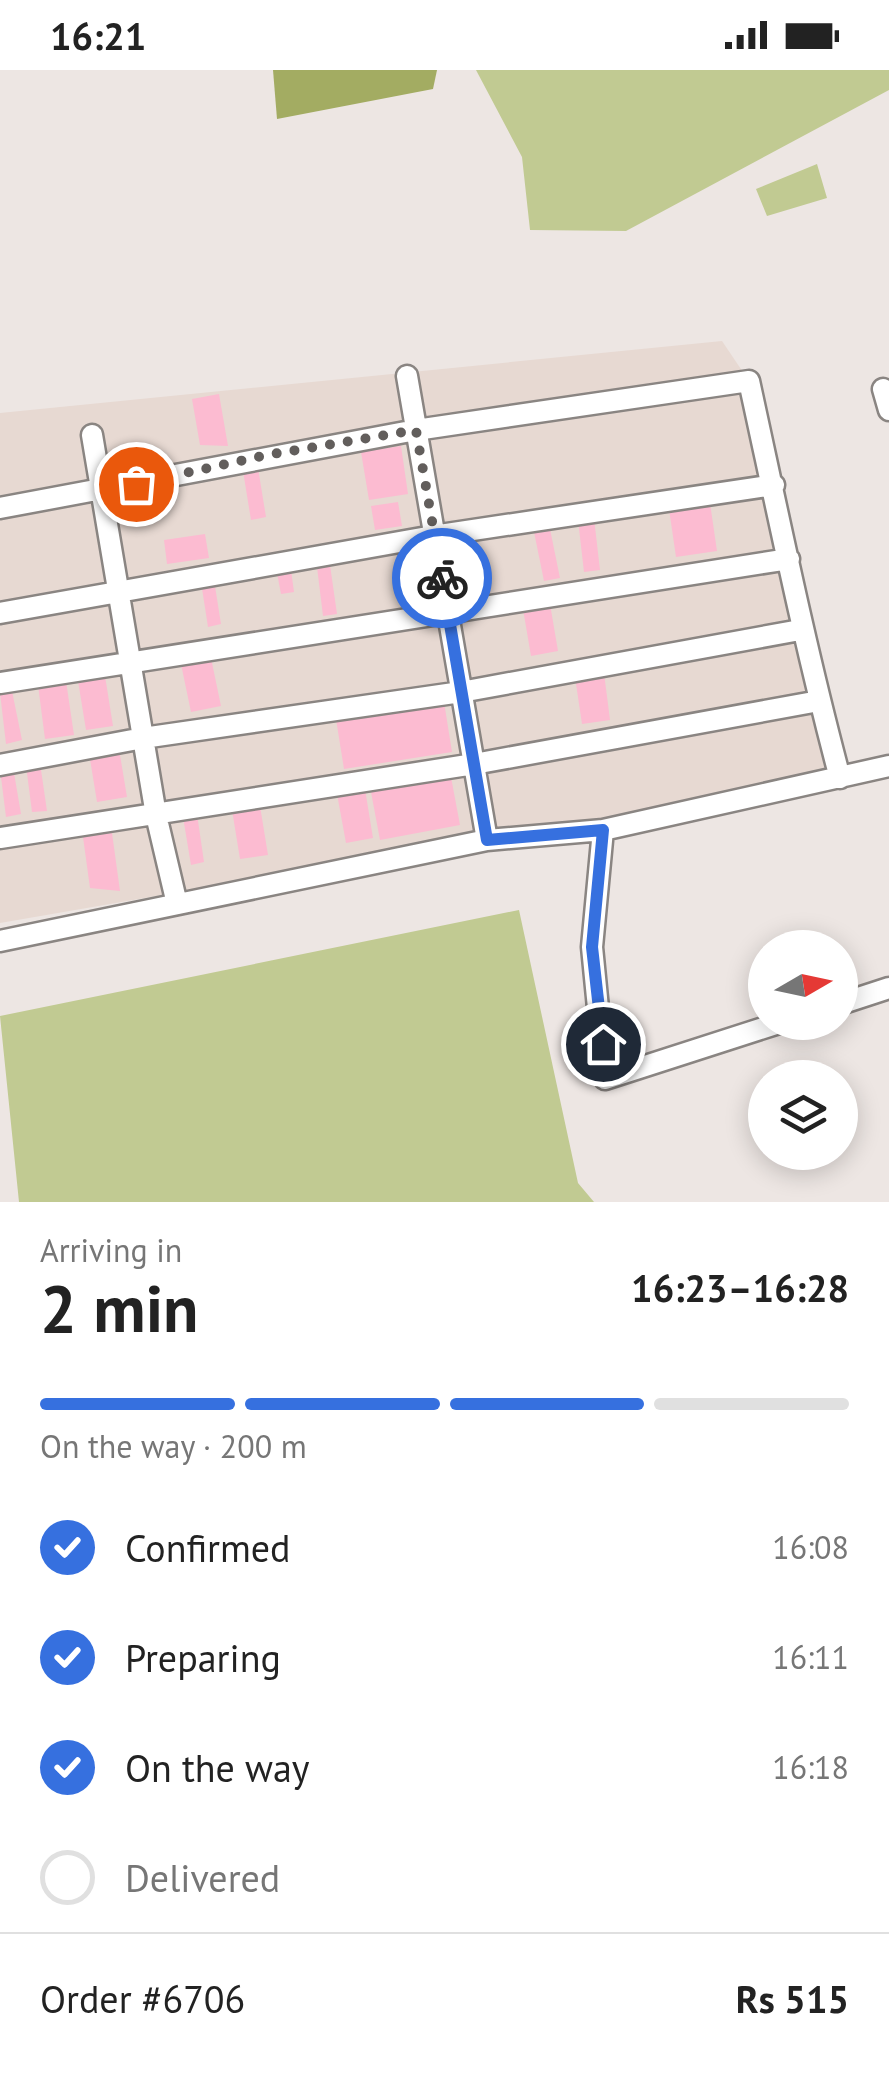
<!DOCTYPE html>
<html lang="en">
<head>
<meta charset="utf-8">
<style>
	:root { --surface:#fff; --page:#f6f6f6; --text:#222; --muted:#767676; --line:#e0e0e0; --accent:#3670df }
	body { margin:0; font-family:"PT Sans",sans-serif; background:var(--page); color:var(--text); height:100vh; display:flex; flex-direction:column; font-size:38px; white-space:nowrap }
	* { box-sizing:border-box; margin:0 }
	p { font-size:32px; color:var(--muted) }
	.icon { flex:none; width:55px; height:55px; fill:none; stroke:currentColor; stroke-width:2; stroke-linecap:round; stroke-linejoin:round }
	.map { position:relative; height:1132px; overflow:hidden }
	.drawer { display:flex; flex-direction:column; background:var(--surface); flex:1 }
	.drawer>* { flex:none }
	.needle { width:65px; rotate:81deg }
	.fabs { position:absolute; left:748px; top:860px; display:grid; gap:20px }
	.fabs a { display:grid; place-items:center; width:110px; height:110px; border-radius:50%; background:var(--surface); box-shadow:0 5px 25px #0003; font-size:50px }
	.pin { position:absolute; display:grid; place-items:center; width:85px; height:85px; color:#fff; margin:-42px; border:5px solid #fff; border-radius:50%; box-shadow:0 2px 10px #0007 }
	.courier { position:absolute; display:grid; place-items:center; width:100px; height:100px; margin:-50px; border:8px solid #3670df; border-radius:50%; background:#fff; color:#222; box-shadow:0 2px 12px #0007 }
	.overview em { font-style:normal; font-weight:700 }
	.overview div { display:flex; flex-direction:column-reverse }
	.overview { display:flex; align-items:center; justify-content:space-between; height:170px; padding:0 40px }
	h1 { font-size:65px; font-weight:700; line-height:75px }
	.bar { display:grid; grid-template-columns:repeat(4,1fr); gap:15px 10px; align-content:center; height:120px; padding:0 40px }
	.bar i { height:12px; border-radius:8px; background:var(--line) }
	.bar .on { background:var(--accent) }
	.bar p { grid-column:span 4 }
	.line { display:flex; align-items:center; gap:25px; padding:0 40px; border-top:2px solid var(--line) }
	.line div { flex:1 }
	ol { padding:0 40px; list-style:none }
	li { display:flex; align-items:center; gap:30px; height:110px }
	li p { margin-inline-start:auto }
	li .icon { padding:10px; border-radius:50%; background:var(--accent); color:#fff; stroke-width:4 }
	li:last-child { color:var(--muted) }
	li i { width:55px; height:55px; border:5px solid var(--line); border-radius:50% }
	.status { display:flex; justify-content:space-between; align-items:center; height:70px; padding:0 50px; background:var(--surface); direction:ltr }
	.status svg { height:28px; fill:currentColor }
	.map>svg:first-child { display:block }
	.built { fill:#e7d9d2 }
	.green { fill:#c1ca92 }
	.forest { fill:#a3ac62 }
	.building { fill:#fcbbd1 }
	.lines { fill:none; stroke-linecap:round; stroke-linejoin:round }
	.street-casing { stroke:#8a8582; stroke-width:25 }
	.street { stroke:#fff; stroke-width:20 }
	.done { stroke:#625e5c; stroke-width:10; stroke-dasharray:0 18 }
	.route { stroke:#3670df; stroke-width:12 }
</style>
</head>
<body>
<div class="status"><b>16:21</b><svg viewBox="0 0 49 12"><path d="M0 12V9h3v3zM5 12V6h3v6zM10 12V3h3v9zM15 12V0h3v12zM26 1h20v11H26zM47 4h2v5h-2z"/></svg></div>
<div class="map">
<svg width="889" height="1132" viewBox="0 0 889 1132">
	<rect width="100%" height="100%" fill="#ede6e3"/>
	<path class="built" d="M722 271 749 311 840 708 0 853V343Z"/>
	<path class="green" d="M476 0H889V20L626 161 530 160 522 87Z
		M817 94 827 128 767 146 756 119Z
		M519 840 578 1113 594 1132H19L0 946Z"/>
	<path class="forest" d="M273 0H437L433 19 277 49Z"/>
	<path class="building" d="M219 324 228 376 200 375 192 329Z
		M401 376 408 424 369 430 361 382Z
		M258 398 266 447 251 450 243 401Z
		M398 432 402 456 375 460 371 436Z
		M710 433 717 481 676 487 669 439Z
		M594 448 600 500 584 502 578 450Z
		M550 459 560 508 544 511 534 462Z
		M205 464 209 488 167 494 164 470Z
		M330 495 337 544 323 546 317 497Z
		M291 500 294 522 281 524 277 503Z
		M426 500 429 524 403 528 400 504Z
		M214 510 221 554 208 557 201 512Z
		M550 534 558 581 531 586 523 539Z
		M211 588 221 636 191 642 181 594Z
		M604 603 610 650 582 654 575 607Z
		M105 606 113 656 86 660 78 611Z
		M66 611 74 665 45 669 38 615Z
		M12 621 22 670 6 674 0 623Z
		M444 632 452 682 344 699 336 649Z
		M119 679 127 727 97 732 89 683Z
		M40 693 47 741 32 742 26 695Z
		M13 697 21 744 6 747 0 699Z
		M451 707 460 755 380 770 371 722Z
		M365 719 373 768 346 773 337 724Z
		M260 736 268 785 240 789 232 740Z
		M197 744 204 792 191 795 183 747Z
		M112 763 120 821 90 818 83 767Z"/>
	<g class="lines">
		<g class="street-casing">
			<path id="street" d="M407 306 487 770
				M883 319 889 340
				M92 365 156 745 177 834
				M0 438 416 360 749 311C778 444 805 577 840 708
				M0 543 433 466 774 415
				M0 613 789 489
				M0 695 143 668 461 622 800 560
				M603 760 592 877 605 1009 782 952
				M0 768 474 694 819 631
				M0 871 487 770 603 760 889 696
				M840 934 889 918"/>
		</g>
		<use href="#street" class="street"/>
	</g>
	<g class="lines">
		<path class="done" d="M136 414 267 385 416 360 442 508"/>
		<path class="route" d="M442 508 487 770 603 760 592 877 603 974"/>
	</g>
</svg>
<div class="fabs">
<a><svg class="needle" viewBox="-14 -14 28 28"><path d="M0-13l5 13h-10z" fill="#e53935"/><path d="M0 13l5-13h-10z" fill="#767676"/></svg></a>
<a><svg class="icon" aria-label="layers" viewBox="0 0 24 24"><path d="M12 4l9 5-9 5-9-5zM3 14l9 5 9-5"/></svg></a>
</div>
<div class="pin" style="left:136px;top:414px;background:#ea580c"><svg class="icon" aria-label="bag" viewBox="0 0 24 24"><path d="M5 8h14l-1 12H6zM9 8a3 3 0 0 1 6 0"/></svg></div>
<div class="pin" style="left:603px;top:974px;background:#1f2937"><svg class="icon" aria-label="home" viewBox="0 0 24 24"><path d="M3 11l9-7 9 7M6 9v11h12V9"/></svg></div>
<div class="courier" style="left:442px;top:508px"><svg class="icon" aria-label="bike" viewBox="0 0 24 24"><circle cx="6" cy="16" r="4"/><circle cx="18" cy="16" r="4"/><path d="M6 16l4-8h5l3 8M10 8l3 8H6M13 5h3"/></svg></div>
</div>
<section class="drawer">
<div class="overview"><div><h1>2 min</h1><p>Arriving in</p></div><em>16:23–16:28</em></div>
<div class="bar"><i class="on"></i><i class="on"></i><i class="on"></i><i></i><p>On the way · 200 m</p></div>
<ol>
<li><svg class="icon" aria-label="check" viewBox="0 0 24 24"><path d="M5 12l5 5 9-10"/></svg>Confirmed<p>16:08</p></li>
<li><svg class="icon" aria-label="check" viewBox="0 0 24 24"><path d="M5 12l5 5 9-10"/></svg>Preparing<p>16:11</p></li>
<li><svg class="icon" aria-label="check" viewBox="0 0 24 24"><path d="M5 12l5 5 9-10"/></svg>On the way<p>16:18</p></li>
<li><i></i>Delivered</li>
</ol>
<div class="line" style="height:130px"><div>Order #6706</div><b>Rs 515</b></div>
</section>
</body>
</html>
